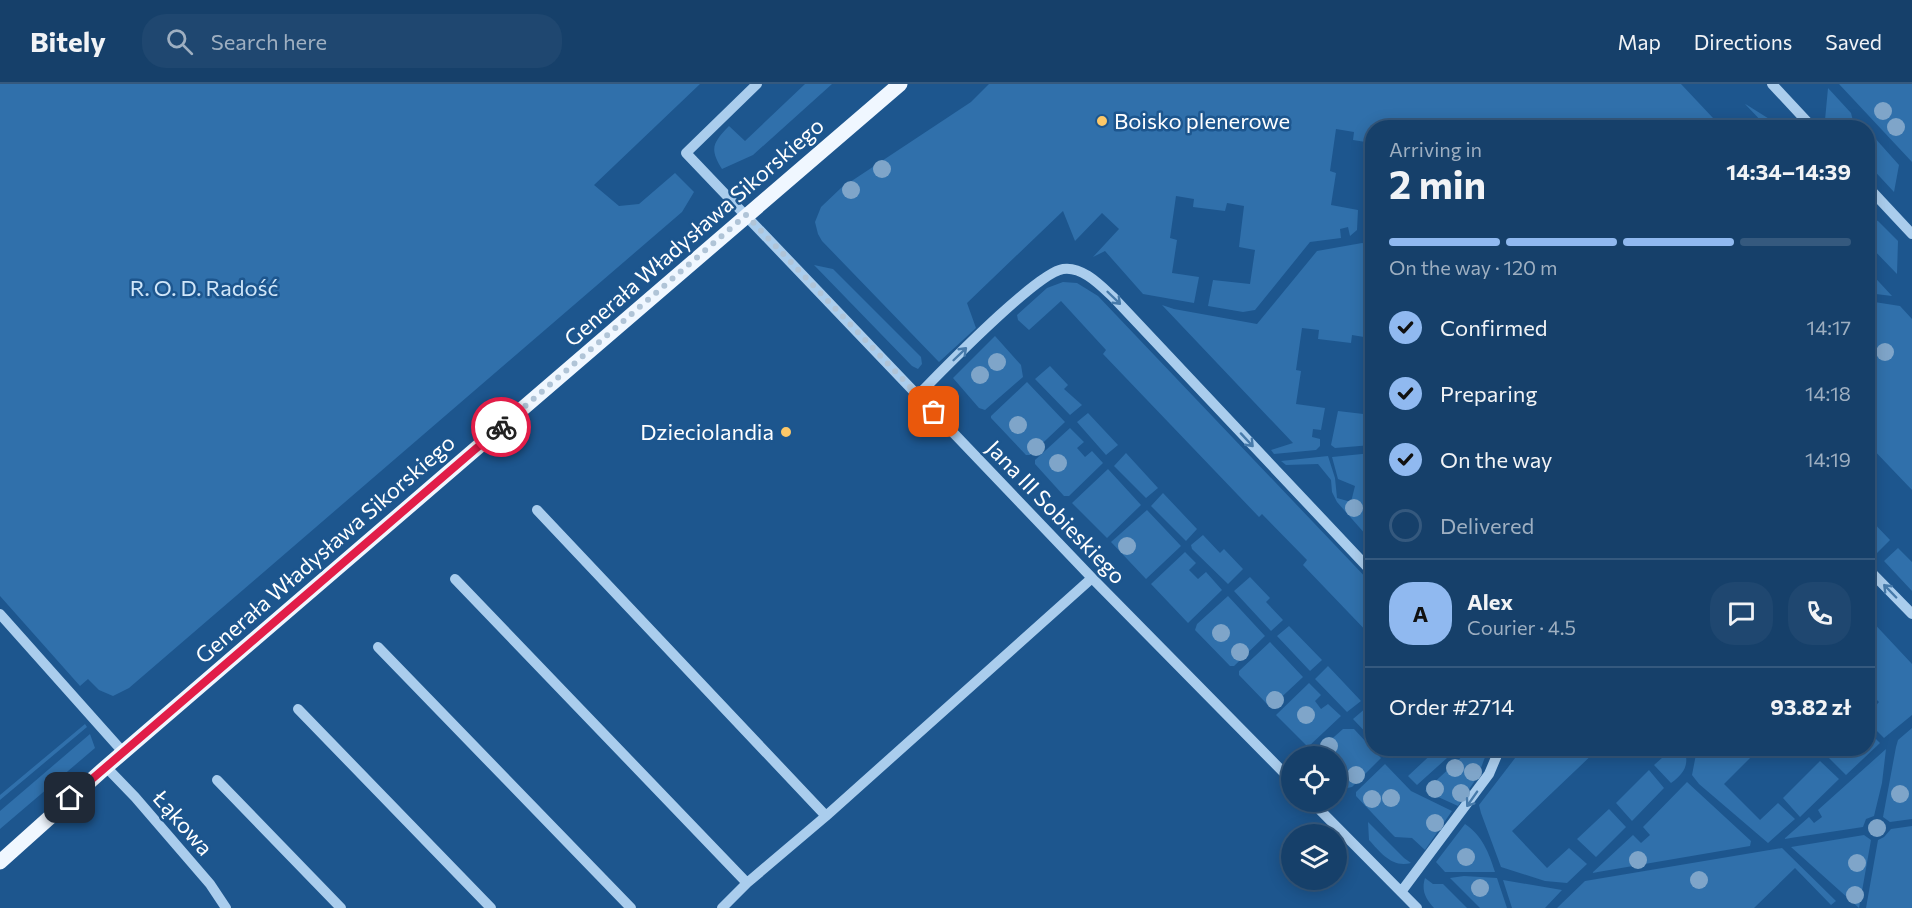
<!DOCTYPE html>
<html lang="en">
<head>
<meta charset="utf-8">
<style>
	:root { --surface:#16406a; --page:#1f4770; --text:#f1f3f6; --muted:#9eafc1; --line:#35597e; --accent:#90b9f0 }
	body { margin:0; font-family:Commissioner,sans-serif; background:var(--page); color:var(--text); height:100vh; display:flex; flex-direction:column; font-size:22px; white-space:nowrap }
	* { box-sizing:border-box; margin:0 }
	p { font-size:20px; color:var(--muted) }
	.icon { flex:none; width:33px; height:33px; fill:none; stroke:currentColor; stroke-width:2; stroke-linecap:round; stroke-linejoin:round }
	.map { position:relative; flex:1; overflow:hidden }
	.side { position:absolute; left:1365px; top:36px; width:510px; height:636px; display:flex; flex-direction:column; background:var(--surface); border-radius:24px; box-shadow:0 3px 15px #0003,0 0 0 2px var(--line) }
	.side>* { flex:none }
	.buttons { position:absolute; left:1281px; top:662px; display:grid; gap:12px }
	.buttons a { display:grid; place-items:center; width:66px; height:66px; border-radius:50%; background:var(--surface); box-shadow:0 3px 15px #0003,0 0 0 2px var(--line); font-size:30px }
	.pin { position:absolute; display:grid; place-items:center; width:51px; height:51px; color:#fff; margin:-26px; border-radius:12px; box-shadow:0 3px 9px #0006 }
	.courier { position:absolute; display:grid; place-items:center; width:60px; height:60px; margin:-30px; border:4px solid #e11d48; border-radius:50%; background:#fff; color:#222; box-shadow:0 2px 8px #0007 }
	.summary em { font-style:normal; font-weight:700 }
	.summary div { display:flex; flex-direction:column-reverse }
	.summary { display:flex; align-items:center; justify-content:space-between; height:102px; padding:0 24px }
	h1 { font-size:39px; font-weight:700; line-height:45px }
	.bar { display:grid; grid-template-columns:repeat(4,1fr); gap:9px 6px; align-content:center; height:72px; padding:0 24px }
	.bar i { height:8px; border-radius:4px; background:var(--line) }
	.bar .selected { background:var(--accent) }
	.bar p { grid-column:span 4 }
	.line { display:flex; align-items:center; gap:15px; padding:0 24px; border-top:2px solid var(--line) }
	.line div { flex:1 }
	.round { display:grid; place-items:center; flex:none; width:63px; height:63px; border-radius:24px; background:var(--page) }
	ol { padding:0 24px; list-style:none }
	li { display:flex; align-items:center; gap:18px; height:66px }
	li p { margin-inline-start:auto }
	li .icon { padding:6px; border-radius:50%; background:var(--accent); color:#111; stroke-width:4 }
	li:last-child { color:var(--muted) }
	li i { width:33px; height:33px; border:3px solid var(--line); border-radius:50% }
	header { display:flex; align-items:center; gap:36px; box-sizing:border-box; height:84px; padding:0 30px; background:var(--surface); border-bottom:2px solid var(--line) }
	header strong { font-size:28px }
	nav { display:flex; gap:33px; margin-inline-start:auto; font-size:21px }
	.search { width:420px; height:54px; background:var(--page); display:flex; align-items:center; gap:15px; box-sizing:border-box; padding:0 21px; border-radius:24px; color:var(--muted); font-size:22px }
	.map>svg:first-child { display:block }
	.green { fill:#3070ab }
	.lines { fill:none; stroke-linecap:round; stroke-linejoin:round }
	.minor { stroke:#aacded; stroke-width:10 }
	.major { stroke:#f0f7ff; stroke-width:15 }
	.tree { fill:#7fa5c9 }
	.oneway { stroke:#477aaa }
	.done { stroke:#b0c4d7; stroke-width:6; stroke-dasharray:0 10.8 }
	.route { stroke:#e11d48; stroke-width:8 }
	.poi-dot { fill:#fdc868; stroke:#1d568e; stroke-width:2 }
	.labels { text-anchor:middle; stroke-width:5; stroke-linejoin:round; paint-order:stroke }
	.poi-label { font-size:22px; fill:#fff; stroke:#1d568e; text-anchor:start }
	.street-label { font-size:22px; fill:#fff; stroke:#1d568e }
	.park-label { font-size:22px; fill:#d0e6f9; stroke:#1d568e }
</style>
</head>
<body>
<header>
<strong>Bitely</strong>
<div class="search"><svg class="icon" aria-label="search" viewBox="0 0 24 24"><circle cx="10" cy="10" r="6"/><path d="M15 15l6 6"/></svg>Search here</div>
<nav><a>Map</a><a>Directions</a><a>Saved</a></nav>
</header>
<div class="map">
<svg width="1912" height="824" viewBox="0 0 1912 824">
	<rect width="100%" height="100%" fill="#1d568e"/>
	<path class="green" d="M0 0H700L594 101 619 122 639 120 675 89 694 108 682 128 129 604 113 612 99 606 88 595 80 602 0 512Z
		M805 0H832L753 71 722 85C709 64 713 59 729 42L745 57Z
		M989 0H1681L1713 34 1702 44H1372V59L1353 56 1354 48 1336 45 1330 87 1336 89 1331 121 1358 126 1357 146 1350 152 1348 143 1340 145 1341 154 1310 158 1255 226 1243 228 1208 222 1213 196 1250 200 1255 166 1239 163 1244 122 1227 119 1225 127 1193 123 1194 115 1176 112 1170 154 1177 156 1172 189 1199 193 1194 219 1143 210 1105 167 1093 173 1119 145 1102 129 1075 157 1063 127 967 219 976 244 939 278 822 157 818 150 815 138 821 123 841 104 971 18Z
		M1839 0H1912V78Z
		M1828 4 1851 29 1853 37 1846 43H1832L1825 36Z
		M1745 20 1747 21 1782 43H1767Z
		M1869 50 1874 53 1899 81 1894 108 1868 80Z
		M1868 133 1878 137 1898 157 1897 190 1868 160Z
		M1362 159 1372 161V297L1364 296 1370 254 1352 251 1351 259 1318 255 1319 246 1302 244 1296 286 1301 287 1296 320 1325 324 1321 346 1313 345 1312 353 1320 355V362L1316 366 1274 370 1271 366 1293 359 1162 221 1174 225 1257 240 1317 167Z
		M814 181 833 185 921 273 922 280 918 285 912 282Z
		M1868 186 1892 212 1868 209Z
		M1063 198 1077 199 1098 212 1372 500V553L1303 481 1307 476 1262 430 1259 433 1103 270 1106 266 1061 217 1029 246 1018 236 1017 231 1047 204Z
		M1868 217 1900 222 1912 235V406L1868 360Z
		M995 252 1021 281 1023 293 985 326 979 324 953 294Z
		M1050 282 1068 301 1064 305 1082 321 1070 331 1035 295Z
		M1027 298 1065 338 1030 371H1026L991 334V332Z
		M1338 327 1372 331V361L1335 364 1331 361Z
		M1088 329 1118 361 1106 371 1077 338Z
		M1070 344 1084 358 1077 364 1085 373 1092 367 1103 379 1069 412H1064L1035 380V376Z
		M1126 369 1158 404 1146 414 1114 382Z
		M1372 369V422L1367 452 1337 418 1332 408 1331 396 1318 380 1286 381 1281 377 1328 372 1335 394 1337 414 1351 418 1355 402 1338 395 1332 373Z
		M1108 385 1141 421 1107 454 1072 419Z
		M1163 409 1197 445 1186 457 1151 422Z
		M1147 426 1181 462 1146 495 1111 458Z
		M1868 433 1890 456 1876 470 1868 461Z
		M1203 451 1220 469 1224 465 1243 485 1228 500 1192 465 1191 461Z
		M1898 464 1912 478V507L1884 477Z
		M1185 468 1196 479 1189 486 1198 495 1206 488 1222 506 1188 539 1151 500Z
		M1250 493 1270 514 1266 518 1283 536 1271 547 1234 507Z
		M1228 512 1265 552 1234 582H1230L1195 546 1197 540Z
		M1868 533 1912 580V631L1884 654 1868 638V630L1879 618 1868 607Z
		M1289 542 1322 576 1310 587 1277 552Z
		M1270 558 1303 593 1272 622 1268 621 1239 591V587Z
		M1328 582 1361 617 1347 628 1315 595Z
		M1309 599 1321 611 1315 617 1321 625 1328 620 1341 632 1308 663 1276 631Z
		M1367 623 1372 628V655L1353 635Z
		M85 640 87 643 0 716V711Z
		M1912 644V735L1890 738 1883 733 1896 663 1898 656Z
		M1343 645H1354L1381 674 1352 703 1347 704 1337 693 1336 672H1317V668Z
		M1868 647 1880 659 1846 691 1826 671 1833 665 1868 664Z
		M90 650 95 664 0 745V727Z
		M1438 664 1457 665 1417 701 1408 692Z
		M1470 665H1488L1478 692 1458 722 1425 707Z
		M1522 665H1598L1512 747 1547 784 1569 764 1587 780 1567 799 1545 797 1501 783 1481 729 1479 721Z
		M1672 665H1684C1690 680 1684 690 1671 699L1654 681Z
		M1697 665H1759L1724 700 1760 736 1778 719 1795 735 1768 759 1699 700 1692 691Z
		M1886 665 1882 699 1874 732 1866 735 1863 743 1784 755 1809 733 1814 739 1822 733 1818 726Z
		M1820 677 1839 695 1800 733 1783 714Z
		M1385 680 1411 707 1452 727 1425 766 1412 754 1395 753 1390 748 1356 712V708Z
		M1649 686 1664 704 1632 737 1616 719Z
		M1687 698 1751 757 1750 762 1592 789 1633 751 1641 759 1650 751 1643 743Z
		M1609 725 1626 743 1596 773 1577 755Z
		M1368 738 1404 774 1411 779C1392 784 1381 769 1369 756Z
		M1465 740C1482 751 1489 769 1495 788H1445L1436 778Z
		M1912 742V824H1866L1878 756 1884 753 1891 745Z
		M1864 751 1871 756 1859 824 1791 763Z
		M1782 764 1836 817 1831 821 1795 784 1754 824H1557L1585 797Z
		M1464 792 1497 794 1507 824H1480L1450 794Z
		M1425 794 1433 800H1443L1467 824H1434C1426 815 1421 807 1425 794Z
		M1503 796 1562 806 1545 824H1512Z"/>
	<g class="lines">
		<path class="minor" d="M757 0 686 69 1092 494 1292 697
			M1772 0 1813 44
			M1868 103 1912 150
			M918 311C942 287 1036 189 1063 185 1082 182 1100 201 1113 213L1372 488
			M537 426 826 732
			M1868 485 1912 530
			M455 495 747 799
			M0 530 123 668
			M378 563 631 824
			M298 625 491 824
			M106 683 135 713 210 800 226 824
			M217 696 341 824
			M1311 717 1417 824
			M1401 808 1489 690 1500 664
			M722 824 747 799 826 732 1092 494"/>
		<path class="major" d="M0 778 106 683 900 0"/>
	</g>
	<g class="tree">
		<circle cx="1883" cy="27" r="9"/>
		<circle cx="1896" cy="43" r="9"/>
		<circle cx="882" cy="85" r="9"/>
		<circle cx="851" cy="106" r="9"/>
		<circle cx="1885" cy="268" r="9"/>
		<circle cx="997" cy="278" r="9"/>
		<circle cx="980" cy="291" r="9"/>
		<circle cx="1018" cy="341" r="9"/>
		<circle cx="1036" cy="363" r="9"/>
		<circle cx="1058" cy="379" r="9"/>
		<circle cx="1354" cy="424" r="9"/>
		<circle cx="1127" cy="462" r="9"/>
		<circle cx="1221" cy="549" r="9"/>
		<circle cx="1240" cy="568" r="9"/>
		<circle cx="1275" cy="616" r="9"/>
		<circle cx="1306" cy="631" r="9"/>
		<circle cx="1329" cy="662" r="9"/>
		<circle cx="1455" cy="684" r="9"/>
		<circle cx="1473" cy="688" r="9"/>
		<circle cx="1356" cy="691" r="9"/>
		<circle cx="1435" cy="705" r="9"/>
		<circle cx="1461" cy="709" r="9"/>
		<circle cx="1900" cy="710" r="9"/>
		<circle cx="1391" cy="714" r="9"/>
		<circle cx="1372" cy="715" r="9"/>
		<circle cx="1435" cy="739" r="9"/>
		<circle cx="1877" cy="744" r="9"/>
		<circle cx="1466" cy="773" r="9"/>
		<circle cx="1638" cy="776" r="9"/>
		<circle cx="1857" cy="779" r="9"/>
		<circle cx="1699" cy="796" r="9"/>
		<circle cx="1480" cy="804" r="9"/>
		<circle cx="1855" cy="811" r="9"/>
	</g>
	<defs><path id="oneway-shaft" d="M-6 0H5M1.5-3L5.5 0L1.5 3" fill="none" stroke-width="1.6" stroke-linecap="round" stroke-linejoin="round" transform="scale(1.5)"/></defs>
	<g class="oneway">
		<use href="#oneway-shaft" transform="translate(1114 214) rotate(44)"/>
		<use href="#oneway-shaft" transform="translate(960 270) rotate(-44)"/>
		<use href="#oneway-shaft" transform="translate(1247 356) rotate(47)"/>
		<use href="#oneway-shaft" transform="translate(1890 507) rotate(-134)"/>
		<use href="#oneway-shaft" transform="translate(1472 715) rotate(125)"/>
	</g>
	<g class="lines">
		<path class="done" d="M501 343 746 131 934 328"/>
		<path class="route" d="M70 714 501 343"/>
	</g>
	<g class="poi-dot">
		<circle cx="1102" cy="37" r="6"/>
		<circle cx="786" cy="348" r="6"/>
	</g>
	<g class="labels">
		<g class="poi-label">
			<text x="1114" y="45">Boisko plenerowe</text>
			<text x="774" y="356" text-anchor="end">Dzieciolandia</text>
		</g>
		<g class="street-label">
			<text transform="translate(694 148) rotate(-41)" y="8">Generała Władysława Sikorskiego</text>
			<text transform="translate(1056 428) rotate(46)" y="8">Jana III Sobieskiego</text>
			<text transform="translate(325 465) rotate(-41)" y="8">Generała Władysława Sikorskiego</text>
			<text transform="translate(183 739) rotate(49)" y="8">Łąkowa</text>
		</g>
		<g class="park-label">
			<text x="204" y="212">R. O. D. Radość</text>
		</g>
	</g>
</svg>
<div class="buttons">
<a><svg class="icon" aria-label="locate" viewBox="0 0 24 24"><circle cx="12" cy="12" r="6"/><path d="M12 2v4M12 18v4M2 12h4M18 12h4"/></svg></a>
<a><svg class="icon" aria-label="layers" viewBox="0 0 24 24"><path d="M12 4l9 5-9 5-9-5zM3 14l9 5 9-5"/></svg></a>
</div>
<div class="pin" style="left:934px;top:328px;background:#ea580c"><svg class="icon" aria-label="bag" viewBox="0 0 24 24"><path d="M5 8h14l-1 12H6zM9 8a3 3 0 0 1 6 0"/></svg></div>
<div class="pin" style="left:70px;top:714px;background:#1f2937"><svg class="icon" aria-label="home" viewBox="0 0 24 24"><path d="M3 11l9-7 9 7M6 9v11h12V9"/></svg></div>
<div class="courier" style="left:501px;top:343px"><svg class="icon" aria-label="bike" viewBox="0 0 24 24"><circle cx="6" cy="16" r="4"/><circle cx="18" cy="16" r="4"/><path d="M6 16l4-8h5l3 8M10 8l3 8H6M13 5h3"/></svg></div>
<section class="side">
<div class="summary"><div><h1>2 min</h1><p>Arriving in</p></div><em>14:34–14:39</em></div>
<div class="bar"><i class="selected"></i><i class="selected"></i><i class="selected"></i><i></i><p>On the way · 120 m</p></div>
<ol>
<li><svg class="icon" aria-label="check" viewBox="0 0 24 24"><path d="M5 12l5 5 9-10"/></svg>Confirmed<p>14:17</p></li>
<li><svg class="icon" aria-label="check" viewBox="0 0 24 24"><path d="M5 12l5 5 9-10"/></svg>Preparing<p>14:18</p></li>
<li><svg class="icon" aria-label="check" viewBox="0 0 24 24"><path d="M5 12l5 5 9-10"/></svg>On the way<p>14:19</p></li>
<li><i></i>Delivered</li>
</ol>
<div class="line" style="height:108px"><b class="round" style="background:var(--accent);color:#111">A</b><div><b>Alex</b><p>Courier · 4.5</p></div><a class="round"><svg class="icon" aria-label="chat" viewBox="0 0 24 24"><path d="M4 5h16v11H9l-5 4z"/></svg></a><a class="round"><svg class="icon" aria-label="phone" viewBox="0 0 24 24"><path d="M5 4h4l2 5-3 2q2 4 5 5l2-3 5 2v4C11 20 4 13 5 4z"/></svg></a></div>
<div class="line" style="height:78px"><div>Order #2714</div><b>93.82 zł</b></div>
</section>
</div>
</body>
</html>
